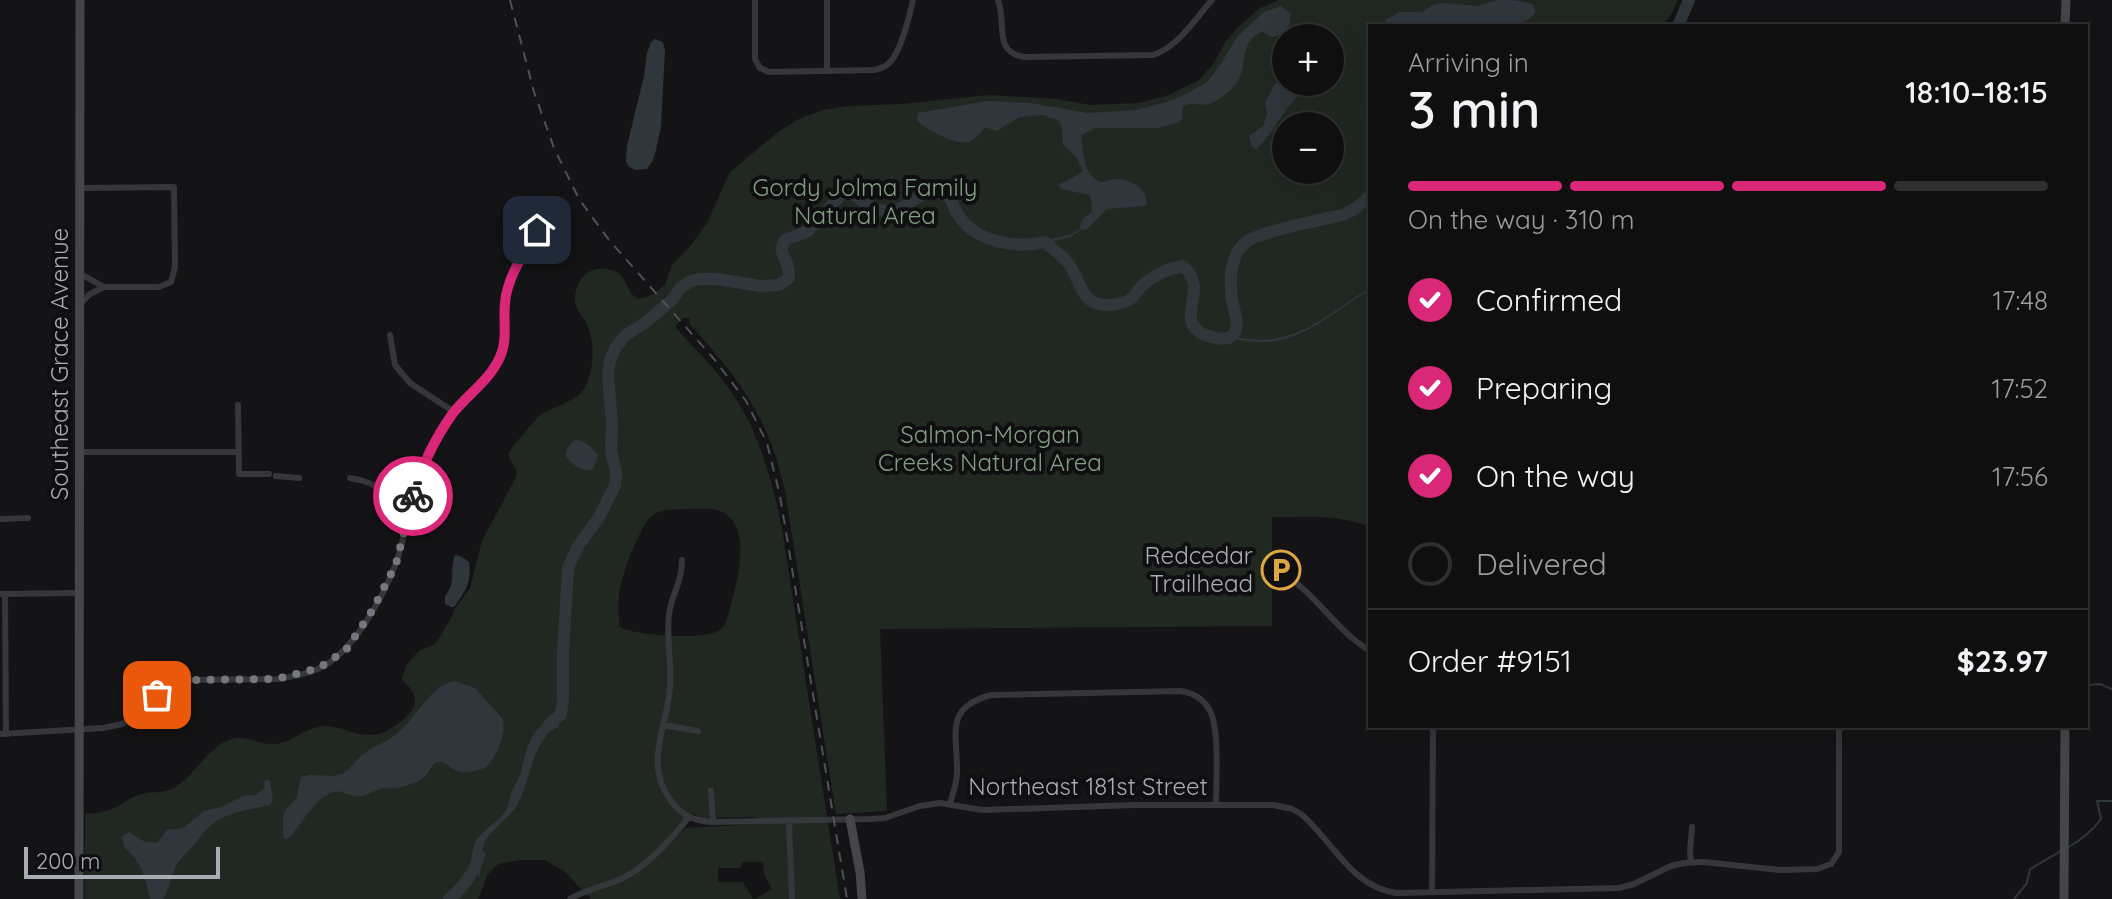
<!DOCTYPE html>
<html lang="en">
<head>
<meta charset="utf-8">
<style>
	:root { --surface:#0f0f10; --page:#181819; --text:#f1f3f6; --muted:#9b9c9f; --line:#2f2f30; --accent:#db2777 }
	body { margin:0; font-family:Quicksand,sans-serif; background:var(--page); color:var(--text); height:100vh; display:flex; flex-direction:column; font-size:30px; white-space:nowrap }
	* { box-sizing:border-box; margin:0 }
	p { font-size:26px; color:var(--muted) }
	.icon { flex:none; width:44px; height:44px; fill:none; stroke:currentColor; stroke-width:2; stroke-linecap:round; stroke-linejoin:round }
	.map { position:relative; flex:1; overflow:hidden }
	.side { position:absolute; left:1368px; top:24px; width:720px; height:704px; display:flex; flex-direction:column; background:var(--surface); border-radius:0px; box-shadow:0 8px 32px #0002,0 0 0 2px var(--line) }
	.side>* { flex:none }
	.tools { position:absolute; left:1272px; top:24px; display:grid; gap:16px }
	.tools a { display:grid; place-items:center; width:72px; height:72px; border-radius:50%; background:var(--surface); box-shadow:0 8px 32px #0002,0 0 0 2px var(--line); font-size:40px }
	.scale { position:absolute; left:24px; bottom:20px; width:196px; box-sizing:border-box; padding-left:8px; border:4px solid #a8acb5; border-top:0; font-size:22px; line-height:28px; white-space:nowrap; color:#a8acb5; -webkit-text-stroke:6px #0f0f11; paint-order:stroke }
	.pin { position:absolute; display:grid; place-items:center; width:68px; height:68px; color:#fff; margin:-34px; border-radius:16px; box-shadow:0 4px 12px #0006 }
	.courier { position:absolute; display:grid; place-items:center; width:80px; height:80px; margin:-40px; border:6px solid #db2777; border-radius:50%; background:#fff; color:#222; box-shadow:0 2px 10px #0007 }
	.headline em { font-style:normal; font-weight:600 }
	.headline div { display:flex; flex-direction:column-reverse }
	.headline { display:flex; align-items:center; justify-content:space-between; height:136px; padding:0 40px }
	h1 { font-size:52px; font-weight:600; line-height:60px }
	.bar { display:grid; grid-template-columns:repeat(4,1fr); gap:12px 8px; align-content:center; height:96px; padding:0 40px }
	.bar i { height:10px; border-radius:6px; background:var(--line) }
	.bar .selected { background:var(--accent) }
	.bar p { grid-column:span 4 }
	.line { display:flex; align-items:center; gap:20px; padding:0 40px; border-top:2px solid var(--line) }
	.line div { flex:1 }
	ol { padding:0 40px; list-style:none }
	li { display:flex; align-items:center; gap:24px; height:88px }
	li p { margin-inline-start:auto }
	li .icon { padding:8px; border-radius:50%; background:var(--accent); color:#fff; stroke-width:4 }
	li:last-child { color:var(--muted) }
	li i { width:44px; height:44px; border:4px solid var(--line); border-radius:50% }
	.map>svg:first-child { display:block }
	.green { fill:#212822; fill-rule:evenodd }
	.water { fill:#2f373d }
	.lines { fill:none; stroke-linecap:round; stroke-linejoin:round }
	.stream { stroke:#2f373d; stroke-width:2 }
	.river { stroke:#2f373d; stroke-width:12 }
	.street { stroke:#36373a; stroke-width:6 }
	.secondary { stroke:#44464a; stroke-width:9 }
	.rail { stroke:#4f5155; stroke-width:2; stroke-dasharray:10 8; stroke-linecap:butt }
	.done { stroke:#74777d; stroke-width:8; stroke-dasharray:0 14.4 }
	.route { stroke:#db2777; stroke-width:10 }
	.labels { text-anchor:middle; stroke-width:8; stroke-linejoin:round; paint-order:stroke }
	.park-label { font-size:24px; fill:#819e82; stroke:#0f0f11 }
	.street-label { font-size:24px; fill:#a8acb5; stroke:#0f0f11 }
	.poi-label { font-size:24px; fill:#a8acb5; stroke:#0f0f11; text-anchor:end }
</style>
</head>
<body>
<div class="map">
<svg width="2112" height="899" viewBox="0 0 2112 899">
	<rect width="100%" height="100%" fill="#141416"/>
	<path class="green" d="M1279 0H1677C1675 10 1669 19 1661 26H1370V527C1338 514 1306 517 1272 517V626L880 629 887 811 836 814 785 491C767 413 740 381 689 323L690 317 681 319 676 326 677 329C695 349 715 368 730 390 759 431 772 480 782 529L840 899H755L772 889 764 874 763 862H742L741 868H718V882H743L753 899H591L564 871 555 866 545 860H521L498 864 488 874 478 899H85V814C93 813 102 813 109 810 120 806 130 797 142 794 154 791 165 794 177 786 197 773 208 746 232 739 246 735 260 745 274 744 292 743 305 727 325 726 341 726 355 736 372 735 386 735 417 714 415 699 414 690 407 686 402 679L406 666 414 656 420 650 433 645 438 640 452 616 454 610 470 588 482 541 517 475C517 466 510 462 508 454 512 447 534 421 539 416 553 406 577 402 585 387 594 370 595 344 588 327 585 317 575 311 575 300 575 277 593 261 616 272 628 278 626 294 639 299L652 295 665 285 672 265 691 245 707 223 730 172 777 133 797 120 822 110 848 106 902 104 988 95 1057 99 1090 105 1139 103 1169 95 1199 80 1214 63 1224 44 1237 28 1260 8ZM1286 38H1330V82H1286ZM1286 126H1330V170H1286ZM684 509C697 509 714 506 726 514 750 531 738 577 732 601 729 610 728 622 721 629 709 641 635 636 620 627 618 616 618 606 619 595 620 579 640 524 653 515 661 509 674 510 684 509ZM690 813 704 818 757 817 758 824 686 828 671 841 667 838Z"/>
	<path class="water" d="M1498 0C1510 0 1522 0 1534 5L1535 13 1529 19 1516 26H1387L1385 20 1400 12H1422L1433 5 1445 3 1478 6Z
		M1281 6 1291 14 1290 23 1285 34 1273 37 1262 32C1235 45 1251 66 1234 86 1228 93 1217 102 1208 104 1198 106 1193 101 1183 106L1182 119 1179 122 1159 128H1096L1081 135C1083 148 1083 168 1093 177 1101 186 1106 180 1116 179 1131 178 1147 189 1147 204L1144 206 1107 209 1087 229 1083 230 1080 227 1083 219 1092 211 1091 199 1089 195 1062 189 1059 186 1061 183 1069 180 1083 171 1076 157 1063 144 1062 128 1059 121 1044 115 1020 117 996 131 985 127C982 131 976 139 971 141 959 148 926 129 917 121L918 113 988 101 1030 103 1088 113 1136 110 1160 104 1181 97 1207 82 1220 65 1238 36 1264 12Z
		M655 39 663 42 665 51 661 126 655 154 652 162 647 169 636 170 629 167 626 161 627 146 644 76 647 53 651 42Z
		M1279 82 1301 86 1312 82H1327C1318 87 1304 89 1297 97 1281 112 1273 135 1256 149L1252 147 1249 136 1263 126 1267 114 1265 102 1275 84Z
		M574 440C584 440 594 448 598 456 598 457 594 467 593 468 585 475 571 463 566 457L567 449Z
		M455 555 462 557 469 562C472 581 465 592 454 607H451L445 604V596C457 582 449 570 455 555Z
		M455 681 475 688 502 718C508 729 496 759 486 767 479 771 470 772 462 772 452 772 449 763 441 762 434 760 431 769 428 773 422 781 410 785 401 787 394 789 384 787 377 790 369 793 364 798 354 796 346 794 340 789 331 793 313 800 302 824 290 837L286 839 283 837V816L286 809 296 799 301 777C315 772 327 778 338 775 348 773 355 761 362 755 374 745 389 742 400 731 417 716 432 684 455 681Z
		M562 715 558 728 554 727C527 754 533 778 516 807 507 821 489 830 483 846 479 855 480 867 480 877 471 870 470 854 475 843 482 828 502 822 508 806 510 802 509 798 511 794 513 786 519 780 521 772 527 745 532 724 562 715Z
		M267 780 270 781C270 790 276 798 270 805 246 811 225 811 206 830 201 834 199 840 194 845 188 851 182 857 177 864 171 875 170 888 163 899H150C146 880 141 859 124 848L122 836 129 832 145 842 157 843 167 830 183 828 204 811 221 807 243 796 255 795 265 788 263 782Z"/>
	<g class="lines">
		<path class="stream" d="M1045 242 1070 236 1081 229
			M1230 338C1240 339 1252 341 1262 341 1306 340 1335 309 1370 289
			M2086 685 2100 684 2112 689
			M2067 848C2081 840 2092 832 2101 819L2097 801H2112
			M2014 899 2027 883 2030 869 2061 851"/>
		<path class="river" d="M1678 26 1689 0
			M548 726 561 714 563 698V651L568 568 578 546 599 517 615 485 616 473 611 451 612 424 608 375 610 360 616 347 626 335 646 322 672 300 680 288 691 281 700 279H717L761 286 779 285 789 278C789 273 788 266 786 261 782 252 779 250 785 240L808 231 843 193 847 191C860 197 871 211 886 211 914 212 919 179 950 198 953 203 955 210 958 215 976 242 1015 249 1045 242 1052 249 1062 255 1068 263 1077 274 1079 291 1090 300 1101 308 1121 306 1132 298 1136 294 1139 288 1144 284 1154 275 1170 268 1183 266 1208 287 1180 314 1196 329 1200 333 1207 336 1212 337 1236 344 1240 329 1234 309 1229 290 1228 258 1244 244 1257 231 1324 220 1345 214L1356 208 1370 196
			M449 899C463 888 475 872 479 855"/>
		<path class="street" d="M755 0V59L760 68 769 72 874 70C881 68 886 67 891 61 901 50 910 15 913 0
			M827 0V71
			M998 0C1007 22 992 53 1025 57L1153 55C1178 47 1195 19 1212 0
			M81 274 104 287H159L171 282 175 267 174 187 81 188
			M81 303 90 294 104 287
			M390 335 395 365 410 383 454 412
			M238 405 239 474H269
			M80 452H238
			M276 476 299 478
			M350 478C384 483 391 498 406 525
			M0 519 28 518
			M682 560C682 583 672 593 669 614 666 639 672 663 670 688 667 728 643 764 671 801 682 816 695 821 713 822L871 819 885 818 920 806 940 803 982 810 1135 805H1274L1292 809 1301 814C1333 841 1351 887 1397 893L1619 888 1634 884 1671 866 1684 863 1704 862 1781 870 1817 869 1831 864 1839 852V726
			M1273 568C1313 587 1333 629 1370 651
			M0 594 80 593
			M5 594 6 734
			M663 725 698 731
			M0 734 103 728 122 724 135 715 169 686 187 680 277 679C290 677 306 674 318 669 352 654 383 598 396 563 406 537 407 507 417 481 423 466 431 451 438 437 454 407 490 385 501 356 508 338 503 320 505 302 507 277 525 251 537 230
			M711 791 713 822
			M950 803C954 791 958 779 957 766 956 729 947 707 991 695L1181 691C1193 693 1204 699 1210 711 1220 731 1216 782 1216 805
			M789 821 792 899
			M1691 862 1690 852 1692 827
			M1432 892 1433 726
			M570 899C587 889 606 886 623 878 650 864 670 840 689 817"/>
		<path class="secondary" d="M2065 26 2066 0
			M850 819 860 872 862 899
			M79 899 80 0
			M2064 899 2065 726"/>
		<path class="rail" d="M510 0 534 92 554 148 579 199 609 240 714 359 746 401 767 443 780 496 847 899"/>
	</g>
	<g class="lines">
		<path class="done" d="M157 695 169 686 187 680 277 679 319 668 346 650 372 611 396 564 413 496"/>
		<path class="route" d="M413 496C421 468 436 437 453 413 468 394 490 380 500 357 508 340 503 321 505 303 507 277 525 252 537 230"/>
	</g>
	<defs>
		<g id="parking-ring" transform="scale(2)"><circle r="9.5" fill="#0f0f11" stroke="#dea644" stroke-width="1.5"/><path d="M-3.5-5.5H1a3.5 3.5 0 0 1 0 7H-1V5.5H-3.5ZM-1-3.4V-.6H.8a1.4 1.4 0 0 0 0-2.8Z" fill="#dea644"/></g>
	</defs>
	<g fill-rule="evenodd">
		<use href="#parking-ring" x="1281" y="570"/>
	</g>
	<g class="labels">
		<g class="park-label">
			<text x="865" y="196">Gordy Jolma Family<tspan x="865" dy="28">Natural Area</tspan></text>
			<text x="990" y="443">Salmon-Morgan<tspan x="990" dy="28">Creeks Natural Area</tspan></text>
		</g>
		<g class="street-label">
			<text transform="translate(60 364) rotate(-90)" y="8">Southeast Grace Avenue</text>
			<text x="1088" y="795">Northeast 181st Street</text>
		</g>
		<g class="poi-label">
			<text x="1253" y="564">Redcedar<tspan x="1253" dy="28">Trailhead</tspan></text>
		</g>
	</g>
</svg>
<div class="tools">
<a>+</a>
<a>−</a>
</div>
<div class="scale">200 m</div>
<div class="pin" style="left:157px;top:695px;background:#ea580c"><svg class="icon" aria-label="bag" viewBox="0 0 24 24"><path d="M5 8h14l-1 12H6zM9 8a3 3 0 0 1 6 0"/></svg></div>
<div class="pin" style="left:537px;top:230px;background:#1f2937"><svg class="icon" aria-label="home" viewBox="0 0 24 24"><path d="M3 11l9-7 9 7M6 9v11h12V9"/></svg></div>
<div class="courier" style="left:413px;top:496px"><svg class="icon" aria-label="bike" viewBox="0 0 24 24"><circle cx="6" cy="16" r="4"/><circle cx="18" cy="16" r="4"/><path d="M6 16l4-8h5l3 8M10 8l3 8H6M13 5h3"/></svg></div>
<section class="side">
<div class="headline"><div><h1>3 min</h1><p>Arriving in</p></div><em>18:10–18:15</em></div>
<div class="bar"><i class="selected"></i><i class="selected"></i><i class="selected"></i><i></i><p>On the way · 310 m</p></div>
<ol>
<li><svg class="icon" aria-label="check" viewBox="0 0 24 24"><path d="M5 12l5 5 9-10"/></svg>Confirmed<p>17:48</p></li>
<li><svg class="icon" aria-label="check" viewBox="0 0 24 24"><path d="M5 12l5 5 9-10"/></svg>Preparing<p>17:52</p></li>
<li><svg class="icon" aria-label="check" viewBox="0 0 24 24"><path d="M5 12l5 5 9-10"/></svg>On the way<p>17:56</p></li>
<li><i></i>Delivered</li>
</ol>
<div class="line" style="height:104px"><div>Order #9151</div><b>$23.97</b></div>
</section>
</div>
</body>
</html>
